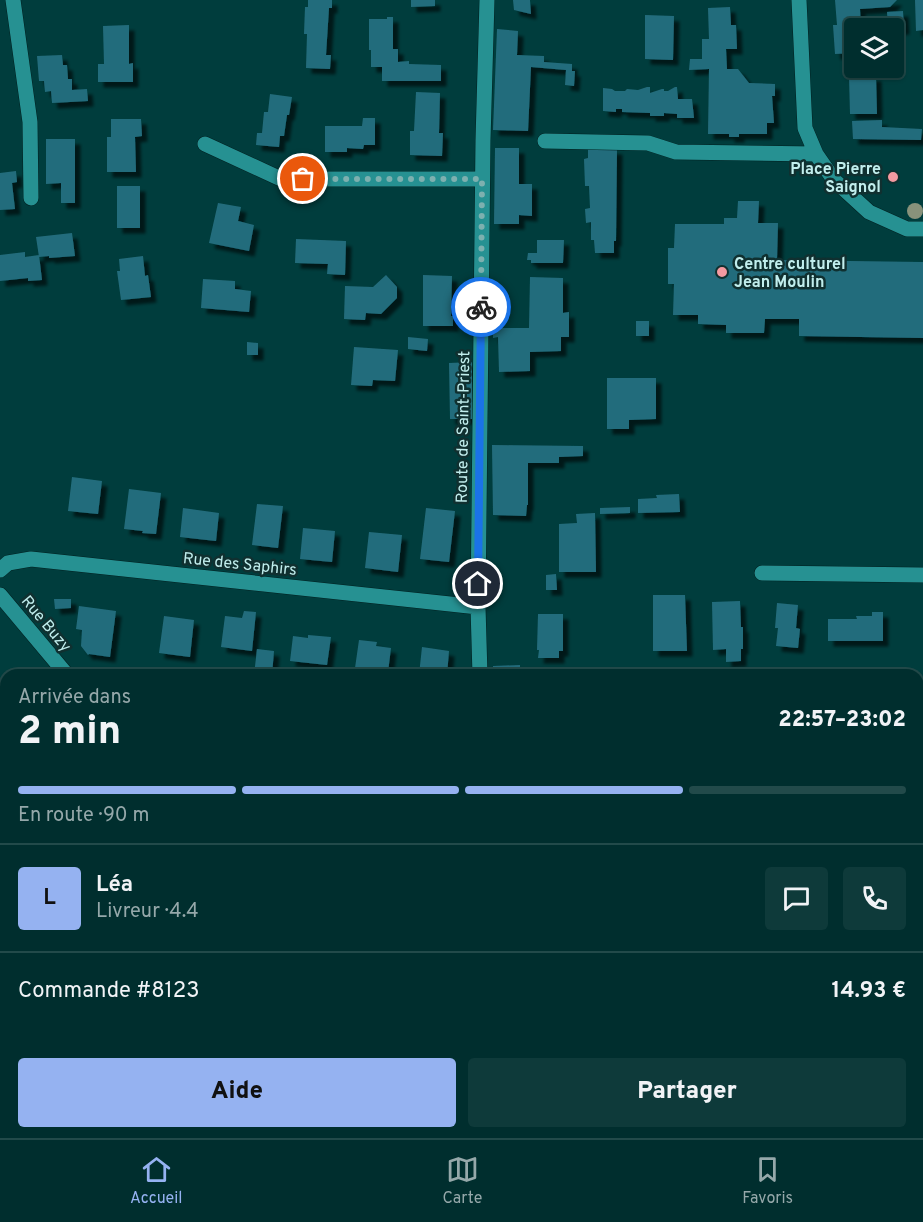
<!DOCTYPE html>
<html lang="fr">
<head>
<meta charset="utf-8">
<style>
	:root { --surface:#002e2e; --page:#0e3a3a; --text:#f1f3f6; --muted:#95a8aa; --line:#224a4a; --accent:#95b2f1 }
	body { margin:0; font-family:Overpass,sans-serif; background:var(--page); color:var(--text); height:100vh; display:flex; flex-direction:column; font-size:22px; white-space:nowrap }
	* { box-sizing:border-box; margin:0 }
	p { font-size:20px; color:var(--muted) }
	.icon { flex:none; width:33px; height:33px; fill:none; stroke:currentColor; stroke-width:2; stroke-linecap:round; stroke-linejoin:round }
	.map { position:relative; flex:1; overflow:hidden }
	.drawer { position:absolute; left:0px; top:669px; width:924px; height:470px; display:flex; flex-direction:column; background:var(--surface); border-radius:18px 18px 0 0; box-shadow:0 2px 4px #0004,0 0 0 2px var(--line) }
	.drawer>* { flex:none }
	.controls { position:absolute; left:844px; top:18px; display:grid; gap:12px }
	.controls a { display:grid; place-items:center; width:60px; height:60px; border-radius:6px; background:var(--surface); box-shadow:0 2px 4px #0004,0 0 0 2px var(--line); font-size:30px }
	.pin { position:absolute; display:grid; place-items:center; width:51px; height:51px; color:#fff; margin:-26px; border:3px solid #fff; border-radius:50%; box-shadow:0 2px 6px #0007 }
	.courier { position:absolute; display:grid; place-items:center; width:60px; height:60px; margin:-30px; border:4px solid #1a73e8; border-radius:50%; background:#fff; color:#222; box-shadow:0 2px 8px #0007 }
	.head em { font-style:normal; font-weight:800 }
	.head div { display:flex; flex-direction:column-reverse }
	.head { display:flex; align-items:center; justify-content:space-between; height:102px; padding:0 18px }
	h1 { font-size:39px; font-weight:800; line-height:45px }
	.bar { display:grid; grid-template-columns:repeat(4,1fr); gap:9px 6px; align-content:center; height:72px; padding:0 18px }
	.bar i { height:8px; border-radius:4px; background:var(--line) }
	.bar .active { background:var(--accent) }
	.bar p { grid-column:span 4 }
	.line { display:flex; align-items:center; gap:15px; padding:0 18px; border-top:2px solid var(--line) }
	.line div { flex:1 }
	.round { display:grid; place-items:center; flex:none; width:63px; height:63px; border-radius:6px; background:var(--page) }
	.action { display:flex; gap:12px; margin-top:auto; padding:12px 18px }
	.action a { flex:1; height:69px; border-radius:6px; background:var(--accent); color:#111; font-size:24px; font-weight:800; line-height:69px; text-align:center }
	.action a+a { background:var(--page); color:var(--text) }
	.tabs { display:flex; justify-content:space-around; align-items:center; height:84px; border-top:2px solid var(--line); background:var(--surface); font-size:16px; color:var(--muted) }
	.tabs a { display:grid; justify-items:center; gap:3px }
	.tabs .active { color:var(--accent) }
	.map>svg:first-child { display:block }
	.building { fill:#246c7c; filter:url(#shadow) }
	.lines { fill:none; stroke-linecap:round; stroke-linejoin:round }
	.minor-casing { stroke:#012121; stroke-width:16 }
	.minor { stroke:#269192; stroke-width:15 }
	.tree { fill:#88927b }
	.done { stroke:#7db0af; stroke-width:6; stroke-dasharray:0 10.8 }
	.route { stroke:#1a73e8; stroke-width:8 }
	.poi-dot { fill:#f49aa1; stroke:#103030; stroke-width:2 }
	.labels { text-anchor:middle; stroke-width:5; stroke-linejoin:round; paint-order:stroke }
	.poi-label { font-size:16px; font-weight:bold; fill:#c1eeed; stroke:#103030; text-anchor:end }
	.street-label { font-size:16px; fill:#c1eeed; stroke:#103030 }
</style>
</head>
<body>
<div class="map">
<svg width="923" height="1138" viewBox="0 0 923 1138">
	<defs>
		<filter id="shadow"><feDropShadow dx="5.5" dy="5.5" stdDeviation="1.5" flood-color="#0009"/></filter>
	</defs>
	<rect width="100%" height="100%" fill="#003d3d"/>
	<path class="building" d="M308 0H332V8H329L326 55H331L330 69 306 68 307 34H304L305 7H308Z
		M411 0H435V6L411 7Z
		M513 0H530L531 14 514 10Z
		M835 0H897L890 7 860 9 861 28H855V53L835 54 833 25H837Z
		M915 0H923V30L916 31Z
		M730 7 731 25H736L737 49H726L727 69H738L749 83 775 84V96H772L774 123H767V134H739V137H729V134H708L709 69 689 70 690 59H702V39H709L708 8Z
		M903 11 904 29 894 30V28H888L887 12Z
		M645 15 674 16 673 60 645 59Z
		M387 17H393V49H398V62L409 61V64L441 65V81H382V67H371V50H369V19H387Z
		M129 25V64L133 63V82H98V64H104L103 26Z
		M497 29 518 31 517 55 544 56V62L572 64V71H575L574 86 565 85 566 70 531 67 528 131 493 130Z
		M62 55 63 65H67L68 79H72V90L87 89 88 101 52 103 51 91 45 92 44 81H39L37 56Z
		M849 76H876L877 114H850Z
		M647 87H650V93L662 89H664V91H668L675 87H677L678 99H692L694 118H677V114L664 113V116H650V113L622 112V109H616V112L603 111V88L612 89 615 91H625L627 89 638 90Z
		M416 92 440 93 439 133H443L442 156 410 155V131H414Z
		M270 94 292 97 289 115H287L284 136H280L279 147 256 145 257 133H262L264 112H268Z
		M363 118H375V145H364L363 149 347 148V152H325V126H362Z
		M111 119H141L142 136 135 137 136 172H107V137H111Z
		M882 120V127L922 129 921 140 853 139 852 121Z
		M46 139H75V203H61V183L46 184Z
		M495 148H519V184H532V216L519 215V224H494Z
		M588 149H617L616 241H614V253H595L594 240H591V222L586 223 585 209 590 208 589 186H585L584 159 588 158Z
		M16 171 17 182 12 183 15 209 0 210V173Z
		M117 186H140V228H117Z
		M738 201H759L758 223H778L777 260 923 262V338L799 336V319H765L764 333H726V325L698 324V315H673L674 284H668V248H674L675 224H724V218H737Z
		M218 203 241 207 238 221 254 225 249 251 209 243Z
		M72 233 75 256 49 258V256L39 257 36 237Z
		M296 239 346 241 345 275 327 274 328 264 295 263Z
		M537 240H564L563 263H531V260H527L528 253H537Z
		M25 252V257L39 255 42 280 28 281V278L0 281V255Z
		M143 256 145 276 148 275 151 297 121 300 117 271H120L119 259Z
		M386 275 397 287V298L381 314 366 313 365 320 344 319 345 286 373 287Z
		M423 275 452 276 451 316H453V326H423Z
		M530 277 563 278V313L569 312V337H561V351L530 352V371L499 372 498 337 493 338V328H529Z
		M203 279 235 281V289L251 291 249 312 201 308Z
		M636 321H649V336H636Z
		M408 337 428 339 427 351 408 349Z
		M247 342 258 343V355H247Z
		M354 347 398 350 395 381 373 380 372 386 351 385Z
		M472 362V419H450L449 363Z
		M607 378H656V419L629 420V429H607Z
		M492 445 583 446V456L559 457V463H528V505H527L526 516 493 515Z
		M72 477 102 481 98 514 68 511Z
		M129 489 161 493 156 534 142 533 143 531 124 529Z
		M679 494 680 512 638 513V499L657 498 656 495Z
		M257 504 283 506 278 548 252 545Z
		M630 507V513L600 514V508Z
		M183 508 219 513 216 541 180 537Z
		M426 508 455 511 449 562 420 559Z
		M595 513 596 572H559V524L577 523 576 514Z
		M303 528 335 531 332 562 300 559Z
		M369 532 402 535 398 572 365 568Z
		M556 574 557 590H546V575Z
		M653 595H685L687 651H653Z
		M54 599H71V608L55 609Z
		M740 601 741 627H743V649H741V661L726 662V649L713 650 712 602Z
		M777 603 798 605 796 628 800 629 798 648 776 646 778 628H775Z
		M79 606 116 611 110 657 89 654 88 655 81 646 82 630 76 629Z
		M244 611 256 612 252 651 221 647 225 616 242 618Z
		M872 612H883V641H828V619H857L856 616H872Z
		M538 614H563V651H559V658H538L539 650H537Z
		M164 616 194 620 190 657 159 653Z
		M308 635 331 637 327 665 290 661 293 636 308 638Z
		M359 640 377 642 376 646 391 648 388 672 355 668Z
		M422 647 449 651 447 675H419Z
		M257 649 274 651 272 675H254Z
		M520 665V675H493V666Z
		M918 864H921L923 887H918Z
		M1 879H6V913H2Z
		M918 996H923V1018H918Z
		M126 1132H137L143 1138H120V1136Z
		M801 1132H842V1138H802Z"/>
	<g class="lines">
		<g class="minor-casing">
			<path id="minor" d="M13 0 30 122 31 198
				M799 0 805 128 816 154 834 180 869 212 907 229H923
				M545 141 648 143 676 152 816 154
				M205 144 281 179H482
				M0 570 8 563 31 559 478 607
				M762 573 923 575
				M0 595 67 675
				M480 675 478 607 483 140 487 0
				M918 836H923
				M918 1055H923
				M490 1132 492 1138
				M556 1138 559 1132"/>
		</g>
		<use href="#minor" class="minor"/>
	</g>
	<circle class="tree" cx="915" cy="211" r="8"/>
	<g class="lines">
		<path class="done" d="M303 179H482L481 307"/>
		<path class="route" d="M478 584 481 307"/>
	</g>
	<g class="poi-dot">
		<circle cx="893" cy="177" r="6"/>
		<circle cx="722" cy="272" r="6"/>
	</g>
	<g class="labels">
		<g class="poi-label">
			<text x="881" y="174">Place Pierre<tspan x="881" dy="18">Saignol</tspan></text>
			<text x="734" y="269" text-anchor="start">Centre culturel<tspan x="734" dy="18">Jean Moulin</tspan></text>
		</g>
		<g class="street-label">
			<text transform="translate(462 427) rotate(-89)" y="6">Route de Saint-Priest</text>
			<text transform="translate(240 563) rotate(6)" y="6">Rue des Saphirs</text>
			<text transform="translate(47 623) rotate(50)" y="6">Rue Buzy</text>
		</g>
	</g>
</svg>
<div class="controls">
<a><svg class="icon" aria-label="layers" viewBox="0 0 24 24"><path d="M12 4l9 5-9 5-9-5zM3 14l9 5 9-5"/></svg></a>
</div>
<div class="pin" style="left:303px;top:179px;background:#ea580c"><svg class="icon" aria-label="bag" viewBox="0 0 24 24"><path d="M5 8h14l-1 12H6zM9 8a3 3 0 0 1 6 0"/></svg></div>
<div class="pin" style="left:478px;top:584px;background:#1f2937"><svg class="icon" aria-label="home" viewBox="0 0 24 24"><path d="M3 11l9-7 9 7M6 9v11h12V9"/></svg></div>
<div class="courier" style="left:481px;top:307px"><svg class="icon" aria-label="bike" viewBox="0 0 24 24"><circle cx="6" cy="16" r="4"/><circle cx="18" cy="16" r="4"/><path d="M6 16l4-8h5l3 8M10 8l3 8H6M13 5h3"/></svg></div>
<section class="drawer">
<div class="head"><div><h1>2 min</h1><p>Arrivée dans</p></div><em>22:57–23:02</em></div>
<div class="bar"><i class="active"></i><i class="active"></i><i class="active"></i><i></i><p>En route · 90 m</p></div>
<div class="line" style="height:108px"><b class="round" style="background:var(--accent);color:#111">L</b><div><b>Léa</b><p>Livreur · 4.4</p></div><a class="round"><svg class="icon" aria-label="chat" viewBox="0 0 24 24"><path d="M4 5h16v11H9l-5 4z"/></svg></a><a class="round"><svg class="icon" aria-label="phone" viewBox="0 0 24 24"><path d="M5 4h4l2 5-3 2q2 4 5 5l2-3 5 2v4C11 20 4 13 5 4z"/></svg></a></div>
<div class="line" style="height:78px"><div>Commande #8123</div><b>14.93 €</b></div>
<div class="action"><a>Aide</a><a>Partager</a></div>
</section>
</div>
<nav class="tabs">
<a class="active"><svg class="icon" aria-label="home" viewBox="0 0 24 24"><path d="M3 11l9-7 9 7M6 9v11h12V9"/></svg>Accueil</a>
<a><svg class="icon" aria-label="map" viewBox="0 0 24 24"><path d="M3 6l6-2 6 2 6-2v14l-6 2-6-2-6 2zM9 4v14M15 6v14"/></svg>Carte</a>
<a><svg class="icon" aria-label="saved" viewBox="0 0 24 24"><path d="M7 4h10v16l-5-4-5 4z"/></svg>Favoris</a>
</nav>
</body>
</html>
